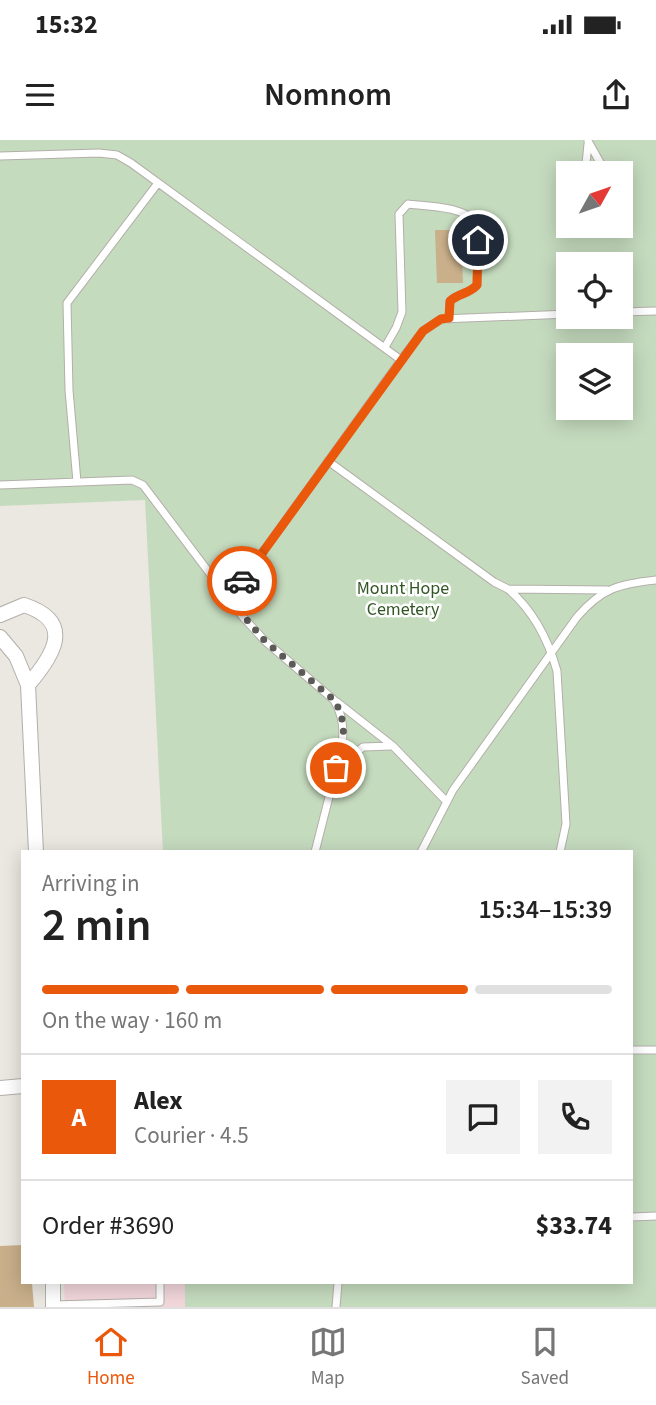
<!DOCTYPE html>
<html lang="en">
<head>
<meta charset="utf-8">
<style>
	:root { --surface:#fff; --page:#f2f2f2; --text:#222; --muted:#767676; --line:#e0e0e0; --accent:#ea580c }
	body { margin:0; font-family:"Source Sans 3",sans-serif; background:var(--page); color:var(--text); height:100vh; display:flex; flex-direction:column; font-size:26px; white-space:nowrap }
	* { box-sizing:border-box; margin:0 }
	p { font-size:23px; color:var(--muted) }
	.icon { flex:none; width:38px; height:38px; fill:none; stroke:currentColor; stroke-width:2; stroke-linecap:round; stroke-linejoin:round }
	.map { position:relative; flex:1; overflow:hidden }
	.panel { position:absolute; left:21px; top:710px; width:612px; height:434px; display:flex; flex-direction:column; background:var(--surface); border-radius:0px; box-shadow:0 4px 18px #0003 }
	.panel>* { flex:none }
	.needle { width:46px; rotate:50deg }
	.tools { position:absolute; left:556px; top:21px; display:grid; gap:14px }
	.tools a { display:grid; place-items:center; width:77px; height:77px; border-radius:0px; background:var(--surface); box-shadow:0 4px 18px #0003; font-size:35px }
	.pin { position:absolute; display:grid; place-items:center; width:60px; height:60px; color:#fff; margin:-30px; border:4px solid #fff; border-radius:50%; box-shadow:0 2px 7px #0007 }
	.courier { position:absolute; display:grid; place-items:center; width:70px; height:70px; margin:-35px; border:5px solid #ea580c; border-radius:50%; background:#fff; color:#222; box-shadow:0 2px 9px #0007 }
	.headline em { font-style:normal; font-weight:600 }
	.headline div { display:flex; flex-direction:column-reverse }
	.headline { display:flex; align-items:center; justify-content:space-between; height:119px; padding:0 21px }
	h1 { font-size:46px; font-weight:600; line-height:52px }
	.bar { display:grid; grid-template-columns:repeat(4,1fr); gap:10px 7px; align-content:center; height:84px; padding:0 21px }
	.bar i { height:9px; border-radius:5px; background:var(--line) }
	.bar .on { background:var(--accent) }
	.bar p { grid-column:span 4 }
	.line { display:flex; align-items:center; gap:18px; padding:0 21px; border-top:2px solid var(--line) }
	.line div { flex:1 }
	.round { display:grid; place-items:center; flex:none; width:74px; height:74px; border-radius:0px; background:var(--page) }
	.status { display:flex; justify-content:space-between; align-items:center; height:49px; padding:0 35px; background:var(--surface); direction:ltr }
	.status svg { height:19px; fill:currentColor }
	header { display:flex; justify-content:space-between; align-items:center; height:91px; padding:0 21px; background:var(--surface); font-size:32px; font-weight:600 }
	.tab-bar { display:flex; justify-content:space-around; align-items:center; height:98px; border-top:2px solid var(--line); background:var(--surface); font-size:19px; color:var(--muted) }
	.tab-bar a { display:grid; justify-items:center; gap:4px }
	.tab-bar .on { color:var(--accent) }
	.map>svg:first-child { display:block }
	.commercial { fill:#f1d6da }
	.green { fill:#c5dbbe; fill-rule:evenodd }
	.building { fill:#c9af8a }
	.lines { fill:none; stroke-linecap:round; stroke-linejoin:round }
	.lane-casing { stroke:#b3afaa; stroke-width:9 }
	.street-casing { stroke:#b3afaa; stroke-width:16 }
	.lane { stroke:#fff; stroke-width:7 }
	.street { stroke:#fff; stroke-width:14 }
	.done { stroke:#5c5a57; stroke-width:7; stroke-dasharray:0 12.6 }
	.route { stroke:#ea580c; stroke-width:9 }
	.labels { text-anchor:middle; stroke-width:5; stroke-linejoin:round; paint-order:stroke }
	.park-label { font-size:18px; fill:#325624; stroke:#fff }
</style>
</head>
<body>
<div class="status"><b>15:32</b><svg viewBox="0 0 49 12"><path d="M0 12V9h3v3zM5 12V6h3v6zM10 12V3h3v9zM15 12V0h3v12zM26 1h20v11H26zM47 4h2v5h-2z"/></svg></div>
<header><svg class="icon" aria-label="menu" viewBox="0 0 24 24"><path d="M4 6h16M4 12h16M4 18h16"/></svg>Nomnom<svg class="icon" aria-label="share" viewBox="0 0 24 24"><path d="M12 15V3M7 8l5-5 5 5M5 13v7h14v-7"/></svg></header>
<div class="map">
<svg width="656" height="1167" viewBox="0 0 656 1167">
	<rect width="100%" height="100%" fill="#ebe7e1"/>
	<path class="commercial" d="M64 1143H185V1167H65Z"/>
	<path class="green" d="M0 0H656V1167H185V1143H632V712H163L145 360 0 366ZM569 33H621V86H569ZM569 124H621V177H569ZM569 215H621V268H569Z"/>
	<path class="building" d="M435 90H461L463 143H437Z
		M23 1105V1143H32L34 1167H0V1106Z"/>
	<g class="lines">
		<g class="lane-casing">
			<path id="lane" d="M588 1 606 33
				M0 16 99 13 117 15 131 23 401 220 229 459
				M585 33 588 4
				M621 172 656 171
				M385 207 396 188 402 172 399 74 408 64C425 66 467 66 476 84 482 97 477 130 477 145 469 154 459 153 450 161L449 179
				M401 220 423 191 441 179 569 174
				M328 321 494 442 508 449 607 450
				M77 342 69 250 67 163 158 43
				M0 345 132 340 143 345 242 476 265 501 334 560C343 576 344 589 342 606L315 712
				M508 449C534 471 548 499 557 531L566 684 560 712
				M337 562 393 606 447 662
				M337 628 363 607 391 606
				M421 712 453 650 577 477C602 448 619 444 656 440
				M632 910H656
				M632 1077 656 1076
				M53 1165 160 1162V1143
				M336 1167 338 1143"/>
		</g>
		<g class="street-casing">
			<path id="street" d="M0 475 24 465C76 482 53 516 28 545
				M0 497 16 516 28 545 36 712
				M0 948 23 946
				M53 1143V1167"/>
		</g>
		<use href="#lane" class="lane"/>
		<use href="#street" class="street"/>
	</g>
	<g class="lines">
		<path class="done" d="M242 441 229 459 265 501 334 560 340 571 344 588 336 628"/>
		<path class="route" d="M242 441 423 191 441 179 449 178 450 161C459 153 469 154 477 145L478 100"/>
	</g>
	<g class="labels">
		<g class="park-label">
			<text x="403" y="454">Mount Hope<tspan x="403" dy="21">Cemetery</tspan></text>
		</g>
	</g>
</svg>
<div class="tools">
<a><svg class="needle" viewBox="-14 -14 28 28"><path d="M0-13l5 13h-10z" fill="#e53935"/><path d="M0 13l5-13h-10z" fill="#767676"/></svg></a>
<a><svg class="icon" aria-label="locate" viewBox="0 0 24 24"><circle cx="12" cy="12" r="6"/><path d="M12 2v4M12 18v4M2 12h4M18 12h4"/></svg></a>
<a><svg class="icon" aria-label="layers" viewBox="0 0 24 24"><path d="M12 4l9 5-9 5-9-5zM3 14l9 5 9-5"/></svg></a>
</div>
<div class="pin" style="left:336px;top:628px;background:#ea580c"><svg class="icon" aria-label="bag" viewBox="0 0 24 24"><path d="M5 8h14l-1 12H6zM9 8a3 3 0 0 1 6 0"/></svg></div>
<div class="pin" style="left:478px;top:100px;background:#1f2937"><svg class="icon" aria-label="home" viewBox="0 0 24 24"><path d="M3 11l9-7 9 7M6 9v11h12V9"/></svg></div>
<div class="courier" style="left:242px;top:441px"><svg class="icon" aria-label="car" viewBox="0 0 24 24"><path d="M5 17H2v-5l4-1 3-4h7l3 4 3 1v5h-3M9 17h6M6 11h13"/><circle cx="7" cy="17" r="2"/><circle cx="17" cy="17" r="2"/></svg></div>
<section class="panel">
<div class="headline"><div><h1>2 min</h1><p>Arriving in</p></div><em>15:34–15:39</em></div>
<div class="bar"><i class="on"></i><i class="on"></i><i class="on"></i><i></i><p>On the way · 160 m</p></div>
<div class="line" style="height:126px"><b class="round" style="background:var(--accent);color:#fff">A</b><div><b>Alex</b><p>Courier · 4.5</p></div><a class="round"><svg class="icon" aria-label="chat" viewBox="0 0 24 24"><path d="M4 5h16v11H9l-5 4z"/></svg></a><a class="round"><svg class="icon" aria-label="phone" viewBox="0 0 24 24"><path d="M5 4h4l2 5-3 2q2 4 5 5l2-3 5 2v4C11 20 4 13 5 4z"/></svg></a></div>
<div class="line" style="height:91px"><div>Order #3690</div><b>$33.74</b></div>
</section>
</div>
<nav class="tab-bar">
<a class="on"><svg class="icon" aria-label="home" viewBox="0 0 24 24"><path d="M3 11l9-7 9 7M6 9v11h12V9"/></svg>Home</a>
<a><svg class="icon" aria-label="map" viewBox="0 0 24 24"><path d="M3 6l6-2 6 2 6-2v14l-6 2-6-2-6 2zM9 4v14M15 6v14"/></svg>Map</a>
<a><svg class="icon" aria-label="saved" viewBox="0 0 24 24"><path d="M7 4h10v16l-5-4-5 4z"/></svg>Saved</a>
</nav>
</body>
</html>
